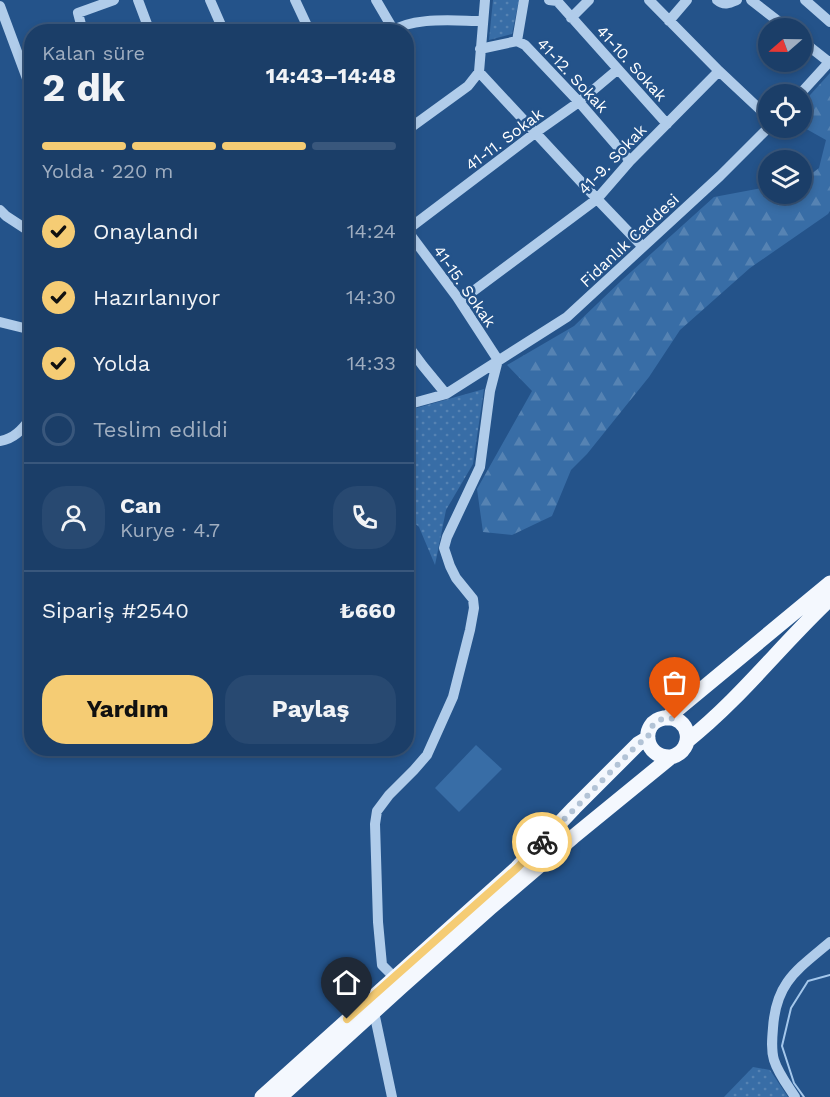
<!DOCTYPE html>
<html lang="tr">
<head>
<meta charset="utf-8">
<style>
	:root { --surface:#1b3e68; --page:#284971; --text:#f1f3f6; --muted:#a0aec0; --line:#39577c; --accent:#f5cc74 }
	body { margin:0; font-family:"Work Sans",sans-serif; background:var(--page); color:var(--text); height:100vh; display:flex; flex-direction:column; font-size:22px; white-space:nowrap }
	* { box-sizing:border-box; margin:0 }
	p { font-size:20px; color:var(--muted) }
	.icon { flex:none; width:33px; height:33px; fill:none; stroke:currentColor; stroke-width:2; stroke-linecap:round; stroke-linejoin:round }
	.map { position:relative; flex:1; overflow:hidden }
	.sheet { position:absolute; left:24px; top:24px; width:390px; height:732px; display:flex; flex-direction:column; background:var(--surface); border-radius:24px; box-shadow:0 3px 9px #0003,0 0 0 2px var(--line) }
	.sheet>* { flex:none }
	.needle { width:39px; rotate:250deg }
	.buttons { position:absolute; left:758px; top:18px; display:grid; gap:12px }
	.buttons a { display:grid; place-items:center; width:54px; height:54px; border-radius:50%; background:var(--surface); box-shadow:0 3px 9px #0003,0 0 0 2px var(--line); font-size:30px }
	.pin { position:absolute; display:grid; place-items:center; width:51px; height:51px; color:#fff; margin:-62px -26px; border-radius:50% 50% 50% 0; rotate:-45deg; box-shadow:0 0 6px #0007 }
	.pin .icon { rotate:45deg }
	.courier { position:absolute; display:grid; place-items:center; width:60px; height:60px; margin:-30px; border:4px solid #f5cc74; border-radius:50%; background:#fff; color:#222; box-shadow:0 2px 8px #0007 }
	.overview em { font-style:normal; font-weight:700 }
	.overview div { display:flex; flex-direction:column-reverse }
	.overview { display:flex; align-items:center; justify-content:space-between; height:102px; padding:0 18px }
	h1 { font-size:39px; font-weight:700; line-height:45px }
	.bar { display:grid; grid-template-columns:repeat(4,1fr); gap:9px 6px; align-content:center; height:72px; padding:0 18px }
	.bar i { height:8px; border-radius:4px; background:var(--line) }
	.bar .on { background:var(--accent) }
	.bar p { grid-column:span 4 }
	.line { display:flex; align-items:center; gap:15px; padding:0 18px; border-top:2px solid var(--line) }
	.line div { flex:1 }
	.round { display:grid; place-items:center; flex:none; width:63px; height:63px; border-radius:24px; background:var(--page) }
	ol { padding:0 18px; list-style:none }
	li { display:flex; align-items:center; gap:18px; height:66px }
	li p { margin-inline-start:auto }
	li .icon { padding:6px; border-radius:50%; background:var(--accent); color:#111; stroke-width:4 }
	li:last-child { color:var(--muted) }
	li i { width:33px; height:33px; border:3px solid var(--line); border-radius:50% }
	.primary-button { display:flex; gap:12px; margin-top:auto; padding:12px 18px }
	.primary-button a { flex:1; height:69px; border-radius:24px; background:var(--accent); color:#111; font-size:24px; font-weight:700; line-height:69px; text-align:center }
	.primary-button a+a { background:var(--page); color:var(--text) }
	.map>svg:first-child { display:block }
	.green { fill:url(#green-dots) }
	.forest { fill:url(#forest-firs) }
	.pitch { fill:#386da6 }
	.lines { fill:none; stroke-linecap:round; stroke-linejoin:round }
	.stream { stroke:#a4c7eb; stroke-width:2 }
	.minor { stroke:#b0ccea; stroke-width:10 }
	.major { stroke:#f4f8fe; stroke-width:15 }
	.done { stroke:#b2c3d6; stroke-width:6; stroke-dasharray:0 10.8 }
	.route { stroke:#f5cc74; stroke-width:8 }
	.labels { text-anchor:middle; stroke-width:5; stroke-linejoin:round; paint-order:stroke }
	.street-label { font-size:16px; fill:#fff; stroke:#24538a }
</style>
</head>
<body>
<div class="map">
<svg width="830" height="1097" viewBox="0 0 830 1097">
	<defs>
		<pattern id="green-dots" width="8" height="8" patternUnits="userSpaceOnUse" patternTransform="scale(1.5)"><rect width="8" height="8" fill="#386da6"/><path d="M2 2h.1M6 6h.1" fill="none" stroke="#5683b3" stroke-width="1.8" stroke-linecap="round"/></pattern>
		<pattern id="forest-firs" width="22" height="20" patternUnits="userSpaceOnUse" patternTransform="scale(1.5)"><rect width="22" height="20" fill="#386da6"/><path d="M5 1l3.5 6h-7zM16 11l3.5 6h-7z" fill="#5683b3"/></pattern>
	</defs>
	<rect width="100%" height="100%" fill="#24538a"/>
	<path class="green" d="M493 0H519L512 34 489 40Z
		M484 389 473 464 446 510 435 565 419 527 407 516 406 411Z
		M753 1067 770 1070 788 1097H724Z"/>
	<path class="forest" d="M830 73V211L828 214 750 268 680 330 649 377 587 454 571 470 552 516 512 535 483 532 477 489 532 391 507 365 574 326 622 280 714 197 762 188 768 189V194H801V182L819 168 826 140 801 126V105Z"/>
	<path class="pitch" d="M476 745 502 769 459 812 435 788Z"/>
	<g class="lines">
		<path class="stream" d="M804 1097 794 1083 782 1046 791 1008 808 981 830 975"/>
		<path class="minor" d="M138 0 150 32
			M210 0 224 32
			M295 0 310 32
			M376 0 393 29
			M549 0 557 1 667 124
			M649 0 719 71 768 117
			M717 0C724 6 730 3 737 0
			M751 0 787 28
			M805 0 830 22
			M0 6 32 92
			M571 18 589 0
			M669 21 687 0
			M83 32 78 13 114 0
			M390 32C414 16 455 21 483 21
			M801 40 829 62
			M517 41 524 0
			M480 49 517 41 525 45 579 102 630 161
			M479 72 597 199 643 247
			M800 94 830 61
			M406 131 468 86 479 72 485 0
			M0 210 6 216 32 233
			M406 229 457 297 498 360
			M407 230 535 133 579 102 617 70
			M460 301 597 199 630 161 719 71
			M0 322 32 330
			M406 343 423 366 446 394
			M406 405 446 394 567 317 720 176 768 128
			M0 441C15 439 23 428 32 417
			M394 977 382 965 378 922 375 824 377 811 389 795 414 770 427 755 453 697 470 630 474 608 473 599 456 578 450 566 444 548 447 537 480 467 490 391 498 360
			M374 1012 392 1097
			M795 1097C788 1086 778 1073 774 1060 771 1050 772 1039 773 1028 776 982 797 970 830 942"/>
		<path class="major" d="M667 718 830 583
			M687 741C740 699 781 645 830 599
			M262 1097 517 868 574 808 638 744 648 738
			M280 1097 400 988 490 908 573 837 671 757C697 750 690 714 664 718 639 722 644 759 671 757"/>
	</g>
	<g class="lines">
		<path class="done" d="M542 842 638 744 648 738C650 723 660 716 675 719"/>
		<path class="route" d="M347 1019 517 868 542 842"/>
	</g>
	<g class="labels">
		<g class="street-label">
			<text transform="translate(632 63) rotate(48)" y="6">41-10. Sokak</text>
			<text transform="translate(573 75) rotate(47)" y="6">41-12. Sokak</text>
			<text transform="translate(504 139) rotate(-37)" y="6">41-11. Sokak</text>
			<text transform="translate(612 159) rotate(-46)" y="6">41-9. Sokak</text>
			<text transform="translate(629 240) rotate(-43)" y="6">Fidanlık Caddesi</text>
			<text transform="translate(465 286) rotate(55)" y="6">41-15. Sokak</text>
		</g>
	</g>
</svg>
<div class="buttons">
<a><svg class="needle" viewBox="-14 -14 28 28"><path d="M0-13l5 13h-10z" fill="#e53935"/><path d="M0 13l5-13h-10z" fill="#a0aec0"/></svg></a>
<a><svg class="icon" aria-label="locate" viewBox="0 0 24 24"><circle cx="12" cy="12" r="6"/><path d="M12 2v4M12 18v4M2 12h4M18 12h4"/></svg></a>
<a><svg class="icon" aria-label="layers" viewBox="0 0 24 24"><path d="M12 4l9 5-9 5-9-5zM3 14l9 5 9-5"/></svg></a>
</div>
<div class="pin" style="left:675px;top:719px;background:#ea580c"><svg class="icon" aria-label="bag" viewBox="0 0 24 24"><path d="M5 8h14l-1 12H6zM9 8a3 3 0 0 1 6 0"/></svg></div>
<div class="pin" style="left:347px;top:1019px;background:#1f2937"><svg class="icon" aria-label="home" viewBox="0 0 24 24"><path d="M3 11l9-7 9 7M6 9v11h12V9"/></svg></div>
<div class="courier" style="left:542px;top:842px"><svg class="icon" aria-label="bike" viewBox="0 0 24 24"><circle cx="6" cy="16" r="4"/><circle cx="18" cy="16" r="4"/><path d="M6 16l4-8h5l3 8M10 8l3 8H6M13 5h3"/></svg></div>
<section class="sheet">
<div class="overview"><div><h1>2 dk</h1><p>Kalan süre</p></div><em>14:43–14:48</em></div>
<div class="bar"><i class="on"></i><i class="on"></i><i class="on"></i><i></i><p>Yolda · 220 m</p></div>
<ol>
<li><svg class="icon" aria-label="check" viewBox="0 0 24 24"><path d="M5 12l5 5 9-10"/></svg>Onaylandı<p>14:24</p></li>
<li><svg class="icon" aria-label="check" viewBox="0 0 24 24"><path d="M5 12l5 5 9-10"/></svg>Hazırlanıyor<p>14:30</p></li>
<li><svg class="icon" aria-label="check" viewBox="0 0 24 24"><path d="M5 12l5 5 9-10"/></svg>Yolda<p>14:33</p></li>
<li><i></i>Teslim edildi</li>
</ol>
<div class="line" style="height:108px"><a class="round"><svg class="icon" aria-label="person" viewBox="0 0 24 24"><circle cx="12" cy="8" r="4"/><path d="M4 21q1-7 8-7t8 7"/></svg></a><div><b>Can</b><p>Kurye · 4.7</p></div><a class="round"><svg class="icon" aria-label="phone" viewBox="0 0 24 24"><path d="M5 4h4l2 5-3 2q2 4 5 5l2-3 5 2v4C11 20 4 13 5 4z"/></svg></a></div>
<div class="line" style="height:78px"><div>Sipariş #2540</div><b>₺660</b></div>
<div class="primary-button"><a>Yardım</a><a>Paylaş</a></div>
</section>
</div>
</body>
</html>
